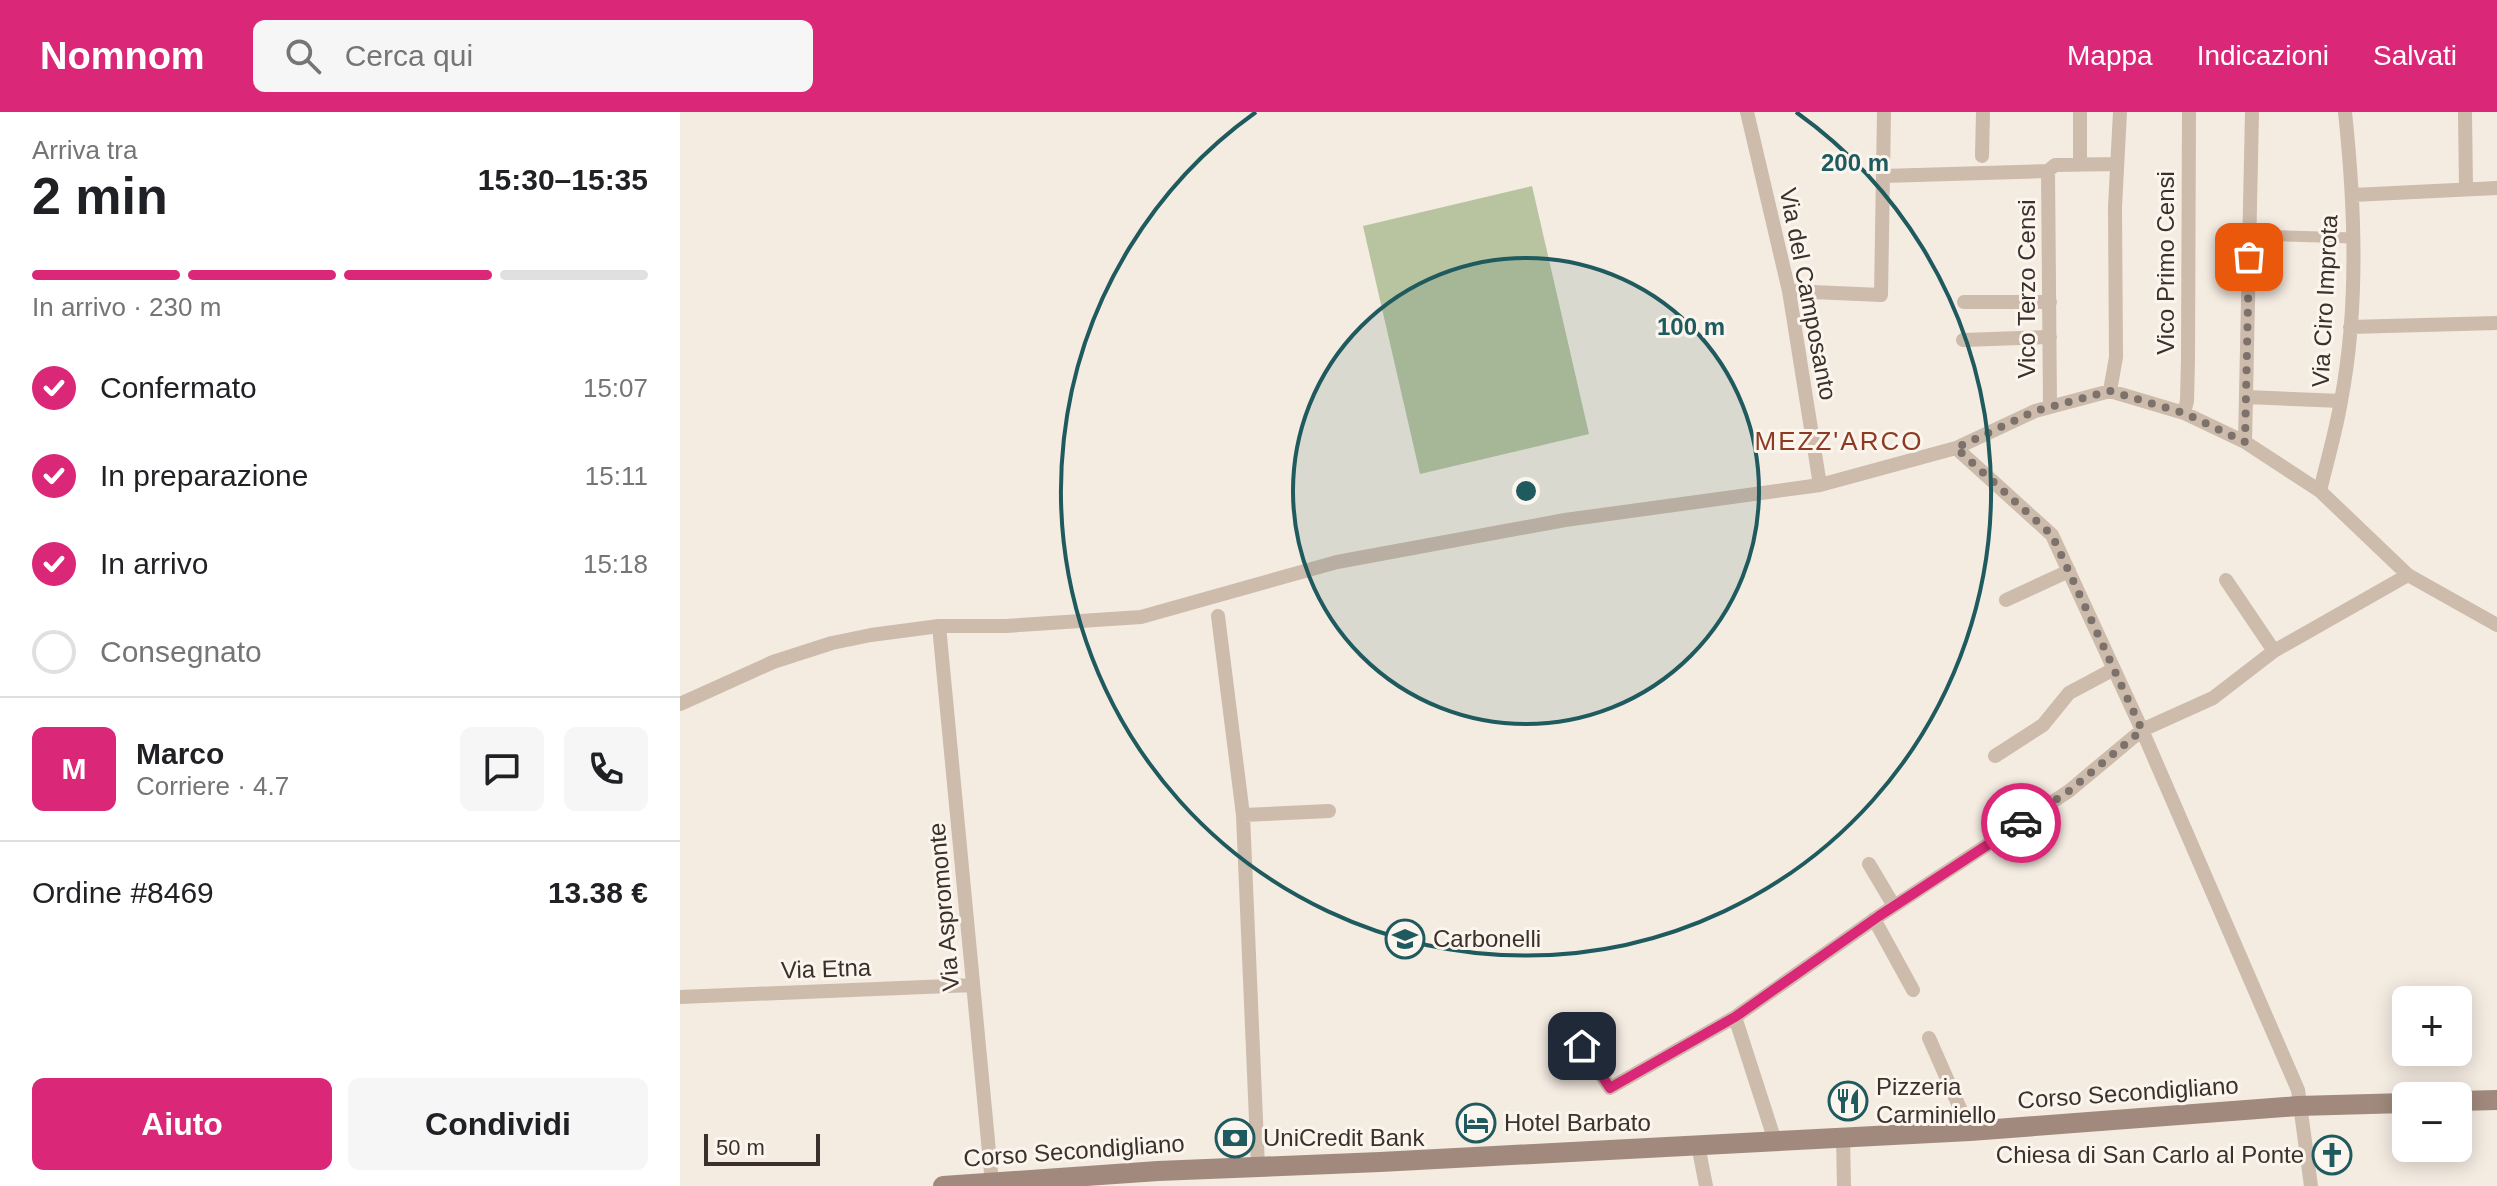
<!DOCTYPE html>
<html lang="it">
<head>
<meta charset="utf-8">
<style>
	:root { --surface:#fff; --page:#f6f6f6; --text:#202124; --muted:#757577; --line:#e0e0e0; --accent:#db2777 }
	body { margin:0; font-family:Helvetica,sans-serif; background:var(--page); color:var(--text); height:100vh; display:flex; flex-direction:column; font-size:30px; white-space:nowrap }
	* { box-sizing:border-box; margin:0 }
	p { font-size:26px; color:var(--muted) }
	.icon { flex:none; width:44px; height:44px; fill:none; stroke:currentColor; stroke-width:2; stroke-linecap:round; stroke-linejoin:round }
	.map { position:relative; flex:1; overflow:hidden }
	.drawer { display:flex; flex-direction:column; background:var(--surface); width:680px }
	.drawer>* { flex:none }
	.controls { position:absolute; left:1712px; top:874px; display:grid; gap:16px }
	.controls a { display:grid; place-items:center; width:80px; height:80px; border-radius:12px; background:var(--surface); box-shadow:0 4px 20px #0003; font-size:40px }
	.scale { position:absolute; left:24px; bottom:20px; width:116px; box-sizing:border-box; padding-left:8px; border:4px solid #3b302b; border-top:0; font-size:22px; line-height:28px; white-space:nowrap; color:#3b302b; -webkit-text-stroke:6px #fbf5ee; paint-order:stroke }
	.pin { position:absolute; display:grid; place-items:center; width:68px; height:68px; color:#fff; margin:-34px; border-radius:16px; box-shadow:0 4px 12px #0006 }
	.courier { position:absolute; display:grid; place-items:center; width:80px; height:80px; margin:-40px; border:6px solid #db2777; border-radius:50%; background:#fff; color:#222; box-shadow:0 2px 10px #0007 }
	.head em { font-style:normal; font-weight:700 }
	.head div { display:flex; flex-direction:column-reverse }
	.head { display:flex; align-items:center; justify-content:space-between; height:136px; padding:0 32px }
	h1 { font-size:52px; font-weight:700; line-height:60px }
	.bar { display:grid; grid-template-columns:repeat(4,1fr); gap:12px 8px; align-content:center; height:96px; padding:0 32px }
	.bar i { height:10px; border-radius:6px; background:var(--line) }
	.bar .active { background:var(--accent) }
	.bar p { grid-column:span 4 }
	.line { display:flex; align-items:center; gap:20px; padding:0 32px; border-top:2px solid var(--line) }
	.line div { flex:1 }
	.round { display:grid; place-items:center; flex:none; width:84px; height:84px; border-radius:12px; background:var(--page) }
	ol { padding:0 32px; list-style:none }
	li { display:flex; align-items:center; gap:24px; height:88px }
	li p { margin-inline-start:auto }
	li .icon { padding:8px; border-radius:50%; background:var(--accent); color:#fff; stroke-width:4 }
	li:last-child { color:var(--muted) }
	li i { width:44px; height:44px; border:4px solid var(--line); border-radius:50% }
	.button { display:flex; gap:16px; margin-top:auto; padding:16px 32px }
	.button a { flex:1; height:92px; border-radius:12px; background:var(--accent); color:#fff; font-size:32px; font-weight:700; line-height:92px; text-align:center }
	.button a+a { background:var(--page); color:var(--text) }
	header { display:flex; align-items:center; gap:48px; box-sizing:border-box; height:112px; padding:0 40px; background:var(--accent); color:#fff }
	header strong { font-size:38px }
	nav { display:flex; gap:44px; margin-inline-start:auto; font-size:28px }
	.search { width:560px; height:72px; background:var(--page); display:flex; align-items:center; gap:20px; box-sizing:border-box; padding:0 28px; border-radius:12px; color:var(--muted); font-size:30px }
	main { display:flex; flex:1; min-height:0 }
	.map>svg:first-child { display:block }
	.pitch { fill:#b8c4a0 }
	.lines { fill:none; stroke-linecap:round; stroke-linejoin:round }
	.pedestrian { stroke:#cdbbac; stroke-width:11 }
	.minor { stroke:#cdbbac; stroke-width:14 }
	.secondary { stroke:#a18a7d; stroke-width:20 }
	.done { stroke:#7c716b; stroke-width:8; stroke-dasharray:0 14.4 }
	.route { stroke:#db2777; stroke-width:10 }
	.ring { fill:none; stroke:#1f5a5e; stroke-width:4 }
	.labels { text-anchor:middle; stroke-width:6; stroke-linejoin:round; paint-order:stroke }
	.street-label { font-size:24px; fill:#3b302b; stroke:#fbf5ee }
	.poi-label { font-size:24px; fill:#3b302b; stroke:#fbf5ee; text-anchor:start }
	.neighbourhood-label { font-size:26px; letter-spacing:2px; fill:#8c3b22; stroke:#fbf5ee }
	.centre { fill:#1f5a5e; stroke:#fbf5ee; stroke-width:4 }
	.ring-label { font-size:24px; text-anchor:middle; font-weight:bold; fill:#1f5a5e; stroke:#fbf5ee; stroke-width:6; stroke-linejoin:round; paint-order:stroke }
</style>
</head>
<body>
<header>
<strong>Nomnom</strong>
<div class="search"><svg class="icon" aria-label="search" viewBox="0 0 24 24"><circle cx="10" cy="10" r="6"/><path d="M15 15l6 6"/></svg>Cerca qui</div>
<nav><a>Mappa</a><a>Indicazioni</a><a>Salvati</a></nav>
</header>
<main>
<section class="drawer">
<div class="head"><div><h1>2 min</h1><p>Arriva tra</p></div><em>15:30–15:35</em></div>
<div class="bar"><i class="active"></i><i class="active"></i><i class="active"></i><i></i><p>In arrivo · 230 m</p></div>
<ol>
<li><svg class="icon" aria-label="check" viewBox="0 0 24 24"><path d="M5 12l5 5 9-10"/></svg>Confermato<p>15:07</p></li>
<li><svg class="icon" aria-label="check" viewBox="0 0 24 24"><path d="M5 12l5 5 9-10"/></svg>In preparazione<p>15:11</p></li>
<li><svg class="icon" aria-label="check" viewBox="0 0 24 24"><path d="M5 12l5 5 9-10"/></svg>In arrivo<p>15:18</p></li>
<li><i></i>Consegnato</li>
</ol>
<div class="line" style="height:144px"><b class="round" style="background:var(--accent);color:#fff">M</b><div><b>Marco</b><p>Corriere · 4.7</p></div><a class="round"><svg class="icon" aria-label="chat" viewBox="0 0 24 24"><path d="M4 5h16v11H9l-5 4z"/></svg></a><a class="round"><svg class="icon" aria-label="phone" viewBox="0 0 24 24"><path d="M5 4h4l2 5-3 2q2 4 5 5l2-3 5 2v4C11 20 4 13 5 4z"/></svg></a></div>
<div class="line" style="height:104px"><div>Ordine #8469</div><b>13.38 €</b></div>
<div class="button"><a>Aiuto</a><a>Condividi</a></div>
</section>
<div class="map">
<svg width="1817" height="1074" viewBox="0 0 1817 1074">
	<rect width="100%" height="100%" fill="#f4ebe1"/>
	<path class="pitch" d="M852 74 909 322 740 362 683 114Z"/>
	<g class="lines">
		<path class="pedestrian" d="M1570 123 1673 126"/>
		<path class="minor" d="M1067 0 1109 179 1140 373
			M1785 0 1786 77
			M1302 44 1303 0
			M1400 53V0
			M1368 59 1370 294
			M1368 59 1375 53 1437 52
			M1203 64 1368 59
			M1673 83 1817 76
			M1109 179 1201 183 1204 0
			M1284 190H1370
			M1670 215 1817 211
			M1283 228 1370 225
			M1430 279 1436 245 1435 95 1440 0
			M1567 285 1661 289
			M1504 301 1507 289 1508 248 1509 0
			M1565 330 1572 0
			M1276 336 1372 423 1462 618 1618 978 1631 1074
			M1640 379C1647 349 1656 319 1661 289 1679 194 1675 95 1665 0
			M1546 468 1594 539
			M1326 488 1389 459
			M538 504 563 703 578 1055
			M259 514 312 1071
			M0 592 93 550 152 531 191 523 259 514H326L461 505 657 450 885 408 1140 373 1276 336 1355 299 1430 279 1504 301 1565 330 1640 379 1728 463 1817 513
			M1315 644 1363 613 1389 581 1434 557
			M563 703 649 699
			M1189 752 1214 794
			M1194 807 1233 878
			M0 885 293 873
			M1055 905 1095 1029
			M1249 926 1290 1019
			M902 934 930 976 1055 905 1199 804 1389 679 1462 618 1533 586 1594 539 1728 463
			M1163 1025 1164 1074
			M1018 1033 1026 1074"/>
		<path class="secondary" d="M1778 989 1817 988
			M263 1074 478 1059 700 1050 1290 1019 1618 994 1726 991"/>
	</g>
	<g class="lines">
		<path class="done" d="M1341 711 1389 679 1462 618 1372 423 1276 336 1355 299 1430 279 1504 301 1565 330 1569 145"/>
		<path class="route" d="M902 934 930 976 1055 905 1199 804 1341 711"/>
	</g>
	<circle cx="846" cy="379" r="233" fill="#1f5a5e" fill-opacity=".12"/>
	<g class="ring">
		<circle cx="846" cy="379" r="233"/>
		<path d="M1116 0A465 465 0 1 1 576 0"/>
	</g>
	<defs>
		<g id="school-ring" transform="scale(2)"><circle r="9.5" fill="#fbf5ee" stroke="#1f5a5e" stroke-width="1.5"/><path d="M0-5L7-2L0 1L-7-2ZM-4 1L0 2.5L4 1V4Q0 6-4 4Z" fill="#1f5a5e"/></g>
		<g id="restaurant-ring" transform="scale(2)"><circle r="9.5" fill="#fbf5ee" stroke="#1f5a5e" stroke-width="1.5"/><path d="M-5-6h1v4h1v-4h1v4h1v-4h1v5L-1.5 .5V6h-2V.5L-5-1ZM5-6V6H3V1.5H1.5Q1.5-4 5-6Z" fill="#1f5a5e"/></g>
		<g id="hotel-ring" transform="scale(2)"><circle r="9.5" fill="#fbf5ee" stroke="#1f5a5e" stroke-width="1.5"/><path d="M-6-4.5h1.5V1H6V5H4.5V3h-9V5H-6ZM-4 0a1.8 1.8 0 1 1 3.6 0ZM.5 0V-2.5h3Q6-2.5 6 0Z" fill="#1f5a5e"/></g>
		<g id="bank-ring" transform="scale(2)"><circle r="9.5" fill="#fbf5ee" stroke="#1f5a5e" stroke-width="1.5"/><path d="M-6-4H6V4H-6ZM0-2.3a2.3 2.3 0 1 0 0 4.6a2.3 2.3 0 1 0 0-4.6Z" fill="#1f5a5e"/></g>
		<g id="church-ring" transform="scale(2)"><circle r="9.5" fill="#fbf5ee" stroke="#1f5a5e" stroke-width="1.5"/><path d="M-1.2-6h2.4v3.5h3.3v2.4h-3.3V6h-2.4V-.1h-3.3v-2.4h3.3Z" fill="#1f5a5e"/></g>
	</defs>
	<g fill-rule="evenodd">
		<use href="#school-ring" x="725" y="827"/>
		<use href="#restaurant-ring" x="1168" y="989"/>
		<use href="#hotel-ring" x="796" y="1011"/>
		<use href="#bank-ring" x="555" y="1026"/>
		<use href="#church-ring" x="1652" y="1043"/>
	</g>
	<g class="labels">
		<g class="street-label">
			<text transform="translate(1486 151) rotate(-90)" y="8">Vico Primo Censi</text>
			<text transform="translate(1347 177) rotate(-90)" y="8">Vico Terzo Censi</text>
			<text transform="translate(1128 182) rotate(79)" y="8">Via del Camposanto</text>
			<text transform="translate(1645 189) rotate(-87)" y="8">Via Ciro Improta</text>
			<text transform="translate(264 795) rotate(-95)" y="8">Via Aspromonte</text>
			<text transform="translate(146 857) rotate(-2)" y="8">Via Etna</text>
			<text transform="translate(1448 981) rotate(-4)" y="8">Corso Secondigliano</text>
			<text transform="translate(394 1039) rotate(-4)" y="8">Corso Secondigliano</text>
		</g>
		<g class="poi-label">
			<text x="753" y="835">Carbonelli</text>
			<text x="1196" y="983">Pizzeria<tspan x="1196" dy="28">Carminiello</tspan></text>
			<text x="824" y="1019">Hotel Barbato</text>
			<text x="583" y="1034">UniCredit Bank</text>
			<text x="1624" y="1051" text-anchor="end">Chiesa di San Carlo al Ponte</text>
		</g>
		<g class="neighbourhood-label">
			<text x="1159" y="338">MEZZ'ARCO</text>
		</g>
	</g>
	<circle cx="846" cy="379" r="12" class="centre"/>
	<g class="ring-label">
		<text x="1175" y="59">200 m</text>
		<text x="1011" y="223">100 m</text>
	</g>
</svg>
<div class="controls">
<a>+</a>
<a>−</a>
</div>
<div class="scale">50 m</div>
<div class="pin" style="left:1569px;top:145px;background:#ea580c"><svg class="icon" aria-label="bag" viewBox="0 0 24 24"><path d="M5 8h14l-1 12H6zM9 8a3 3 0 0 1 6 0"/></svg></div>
<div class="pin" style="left:902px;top:934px;background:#1f2937"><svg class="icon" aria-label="home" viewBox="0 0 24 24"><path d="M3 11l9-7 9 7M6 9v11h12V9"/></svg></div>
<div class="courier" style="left:1341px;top:711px"><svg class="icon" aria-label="car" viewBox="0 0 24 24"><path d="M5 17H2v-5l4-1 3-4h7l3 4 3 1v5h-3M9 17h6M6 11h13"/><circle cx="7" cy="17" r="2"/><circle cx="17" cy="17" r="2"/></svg></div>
</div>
</main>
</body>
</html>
